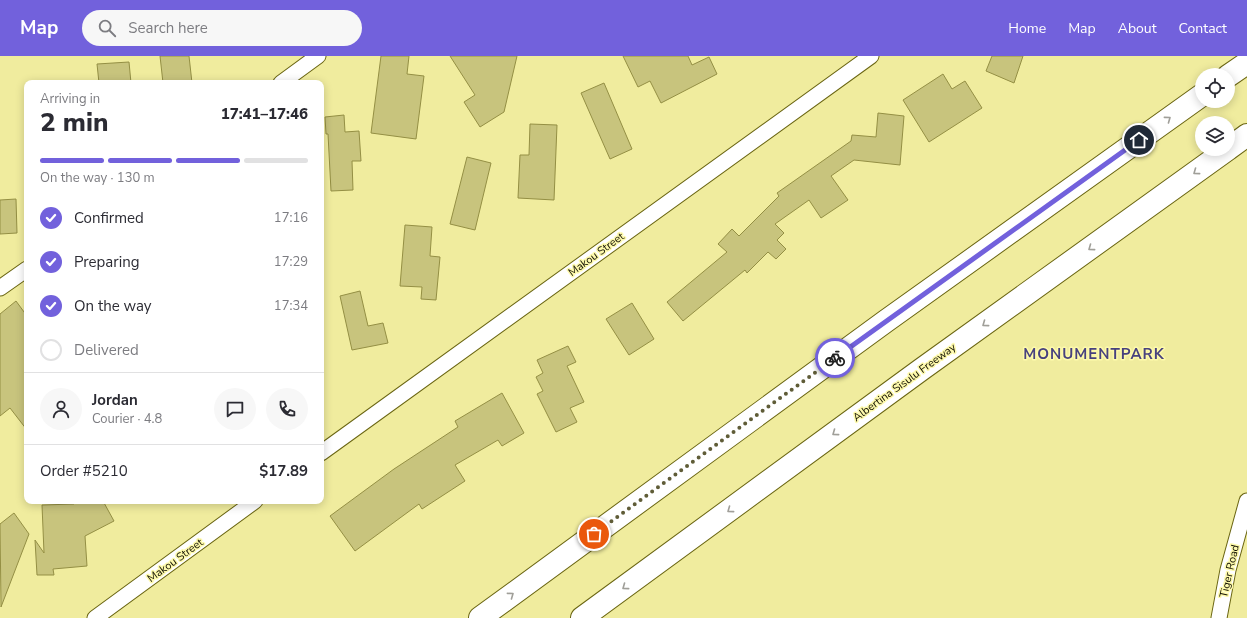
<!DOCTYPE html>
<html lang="en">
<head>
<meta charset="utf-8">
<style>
	:root { --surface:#fff; --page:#f7f7f7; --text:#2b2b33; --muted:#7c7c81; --line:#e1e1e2; --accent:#7261dc }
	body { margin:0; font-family:"Nunito Sans",sans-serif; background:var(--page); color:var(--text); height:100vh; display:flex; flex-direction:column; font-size:15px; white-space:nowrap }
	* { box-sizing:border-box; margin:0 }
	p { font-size:13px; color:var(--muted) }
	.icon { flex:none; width:22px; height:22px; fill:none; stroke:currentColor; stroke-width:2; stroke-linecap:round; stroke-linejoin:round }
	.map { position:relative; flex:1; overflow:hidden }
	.drawer { position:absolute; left:24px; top:24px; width:300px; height:424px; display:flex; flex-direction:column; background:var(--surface); border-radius:8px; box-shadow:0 2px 10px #0003 }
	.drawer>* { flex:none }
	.buttons { position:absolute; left:1195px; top:12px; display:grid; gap:8px }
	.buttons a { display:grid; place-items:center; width:40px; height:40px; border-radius:50%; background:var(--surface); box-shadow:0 2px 10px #0003; font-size:20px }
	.pin { position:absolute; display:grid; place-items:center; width:34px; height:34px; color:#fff; margin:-17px; border:2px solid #fff; border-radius:50%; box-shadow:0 1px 4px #0007 }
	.courier { position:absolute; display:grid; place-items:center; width:40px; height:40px; margin:-20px; border:3px solid #7261dc; border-radius:50%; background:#fff; color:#222; box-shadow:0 1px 5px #0007 }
	.summary em { font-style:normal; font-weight:800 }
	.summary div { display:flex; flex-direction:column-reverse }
	.summary { display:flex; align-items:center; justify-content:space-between; height:68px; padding:0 16px }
	h1 { font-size:26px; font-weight:800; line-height:30px }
	.bar { display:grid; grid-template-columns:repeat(4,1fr); gap:6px 4px; align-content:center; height:48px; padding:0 16px }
	.bar i { height:5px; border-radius:3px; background:var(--line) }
	.bar .active { background:var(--accent) }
	.bar p { grid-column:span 4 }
	.line { display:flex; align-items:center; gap:10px; padding:0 16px; border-top:1px solid var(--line) }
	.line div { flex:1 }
	.round { display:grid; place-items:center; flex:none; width:42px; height:42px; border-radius:21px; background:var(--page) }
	ol { padding:0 16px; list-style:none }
	li { display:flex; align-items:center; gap:12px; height:44px }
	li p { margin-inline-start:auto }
	li .icon { padding:4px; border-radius:50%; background:var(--accent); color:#fff; stroke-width:4 }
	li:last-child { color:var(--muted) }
	li i { width:22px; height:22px; border:2px solid var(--line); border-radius:50% }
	header { display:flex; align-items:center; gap:24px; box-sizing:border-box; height:56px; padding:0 20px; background:var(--accent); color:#fff }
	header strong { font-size:19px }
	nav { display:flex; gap:22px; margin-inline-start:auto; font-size:14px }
	.search { width:280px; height:36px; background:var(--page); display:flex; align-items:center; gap:10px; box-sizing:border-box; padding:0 14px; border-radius:22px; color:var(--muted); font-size:15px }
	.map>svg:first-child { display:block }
	.building { fill:#c8c47d; stroke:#948f44 }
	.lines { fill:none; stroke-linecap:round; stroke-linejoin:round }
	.street-casing { stroke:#6a6512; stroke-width:17 }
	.highway-casing { stroke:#6a6512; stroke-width:24 }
	.street { stroke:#fff; stroke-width:15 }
	.highway { stroke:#fff; stroke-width:22 }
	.oneway { stroke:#a09f99 }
	.done { stroke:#5f5c37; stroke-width:4; stroke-dasharray:0 7.2 }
	.route { stroke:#7261dc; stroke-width:5 }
	.labels { text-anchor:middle; stroke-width:3; stroke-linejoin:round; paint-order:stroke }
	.street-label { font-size:11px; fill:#110f00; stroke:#fdf9ab }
	.district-label { font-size:15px; font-weight:bold; letter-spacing:1px; fill:#47417e; stroke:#fdf9ab }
</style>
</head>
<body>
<header>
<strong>Map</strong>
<div class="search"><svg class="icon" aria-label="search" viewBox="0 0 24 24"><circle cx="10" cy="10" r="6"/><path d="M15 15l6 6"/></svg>Search here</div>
<nav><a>Home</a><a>Map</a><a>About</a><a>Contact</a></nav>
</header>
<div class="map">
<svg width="1247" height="562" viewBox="0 0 1247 562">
	<rect width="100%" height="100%" fill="#f0ec9e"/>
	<path class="building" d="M160 0H189L192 27H163Z
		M381 0H409L407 18 424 20 416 83 371 77Z
		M450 0H517L504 56 480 71 464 46 475 39Z
		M623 0H688L692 9 709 1 717 18 661 47 650 25 638 31Z
		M992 0H1023L1014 27 986 15Z
		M129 6 131 27H99L97 8Z
		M943 18 952 33 965 25 982 52 929 86 903 44Z
		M604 27 632 93 610 103 581 37Z
		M878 57 904 60 900 109 854 104 831 120 848 144 821 162 809 144 775 168 784 177 777 184 786 193 776 203 768 196 747 217 745 214 683 265 667 246 727 196 718 188 732 173 739 180 779 140 777 137 851 85 852 79 876 81Z
		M344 59 345 76 359 75 361 105H352L353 134 331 135 328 78H326L325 61Z
		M530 68 557 69 554 144 518 142 520 99H529Z
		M467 101 491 107 475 174 450 168Z
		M16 143 17 177 0 178V144Z
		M405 169 432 171 430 200 440 201 436 244 421 243 422 231 400 230Z
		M360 235 368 270 383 267 388 287 352 294 340 240Z
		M16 245 27 260V374L10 352 0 360V258Z
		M632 247 654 283 629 299 606 263Z
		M568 290 576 306 567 310 584 346 570 352 577 366 556 376 537 338 543 335 536 321 543 317 537 304Z
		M502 337 524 377 502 390 498 384 455 409 465 425 422 453 419 448 355 495 330 460 394 413 458 371 455 365Z
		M73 445H103L114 465 85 480 87 510 53 513 54 519H37L35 484 44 497 42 449 74 448Z
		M14 457 29 478 1 551 0 468Z"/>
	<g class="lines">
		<g class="street-casing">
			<path id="street" d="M281 27 318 0
				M0 232 27 213
				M321 397 871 0
				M95 562 255 445
				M1219 562 1228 514 1247 445"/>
		</g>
		<g class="highway-casing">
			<path id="highway" d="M1228 20 1247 7
				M1228 93 1247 79
				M480 562 886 265 1202 39
				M582 562 922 313 1228 93"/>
		</g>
		<use href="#street" class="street"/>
		<use href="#highway" class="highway"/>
	</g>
	<defs><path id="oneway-chevron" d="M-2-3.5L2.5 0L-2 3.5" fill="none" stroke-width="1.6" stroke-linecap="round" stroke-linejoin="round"/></defs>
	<g class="oneway">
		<use href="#oneway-chevron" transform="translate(1168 63) rotate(-36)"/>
		<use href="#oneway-chevron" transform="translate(1196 116) rotate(144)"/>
		<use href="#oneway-chevron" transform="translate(1091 192) rotate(144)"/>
		<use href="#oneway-chevron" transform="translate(985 268) rotate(144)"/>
		<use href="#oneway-chevron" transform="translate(835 377) rotate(144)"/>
		<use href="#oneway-chevron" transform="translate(730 454) rotate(144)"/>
		<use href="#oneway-chevron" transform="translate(625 531) rotate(144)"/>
		<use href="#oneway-chevron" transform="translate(511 539) rotate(-36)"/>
	</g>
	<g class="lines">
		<path class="done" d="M594 478 835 302"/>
		<path class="route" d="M835 302 1139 84"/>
	</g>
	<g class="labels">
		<g class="street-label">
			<text transform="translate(596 198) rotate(-36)" y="4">Makou Street</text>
			<text transform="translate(904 326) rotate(-36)" y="4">Albertina Sisulu Freeway</text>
			<text transform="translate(175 504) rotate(-36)" y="4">Makou Street</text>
			<text transform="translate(1229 515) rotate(-77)" y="4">Tiger Road</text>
		</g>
		<g class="district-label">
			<text x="1094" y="303">MONUMENTPARK</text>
		</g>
	</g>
</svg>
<div class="buttons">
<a><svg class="icon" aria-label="locate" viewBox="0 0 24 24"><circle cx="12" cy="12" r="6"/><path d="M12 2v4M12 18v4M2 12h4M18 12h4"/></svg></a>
<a><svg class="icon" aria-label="layers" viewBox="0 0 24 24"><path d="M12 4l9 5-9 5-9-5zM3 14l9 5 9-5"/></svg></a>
</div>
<div class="pin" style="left:594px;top:478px;background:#ea580c"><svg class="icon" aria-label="bag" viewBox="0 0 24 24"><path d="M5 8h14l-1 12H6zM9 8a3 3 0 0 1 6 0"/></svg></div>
<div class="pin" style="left:1139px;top:84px;background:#1f2937"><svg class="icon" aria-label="home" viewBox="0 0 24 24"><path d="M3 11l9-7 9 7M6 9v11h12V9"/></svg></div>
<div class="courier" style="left:835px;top:302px"><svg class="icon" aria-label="bike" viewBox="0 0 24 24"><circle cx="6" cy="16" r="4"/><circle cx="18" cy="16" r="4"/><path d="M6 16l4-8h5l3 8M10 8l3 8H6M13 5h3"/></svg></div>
<section class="drawer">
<div class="summary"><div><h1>2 min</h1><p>Arriving in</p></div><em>17:41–17:46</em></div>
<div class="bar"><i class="active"></i><i class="active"></i><i class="active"></i><i></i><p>On the way · 130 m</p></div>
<ol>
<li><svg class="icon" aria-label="check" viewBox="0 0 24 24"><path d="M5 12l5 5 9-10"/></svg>Confirmed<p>17:16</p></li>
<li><svg class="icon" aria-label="check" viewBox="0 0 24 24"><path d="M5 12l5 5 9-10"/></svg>Preparing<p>17:29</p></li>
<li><svg class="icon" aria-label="check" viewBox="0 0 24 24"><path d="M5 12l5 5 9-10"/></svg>On the way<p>17:34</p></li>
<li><i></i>Delivered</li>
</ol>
<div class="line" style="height:72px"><a class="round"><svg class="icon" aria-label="person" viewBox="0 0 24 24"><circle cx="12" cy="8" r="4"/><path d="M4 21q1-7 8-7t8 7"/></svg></a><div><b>Jordan</b><p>Courier · 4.8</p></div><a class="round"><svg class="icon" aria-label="chat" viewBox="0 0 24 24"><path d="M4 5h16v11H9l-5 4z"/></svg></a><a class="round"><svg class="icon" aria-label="phone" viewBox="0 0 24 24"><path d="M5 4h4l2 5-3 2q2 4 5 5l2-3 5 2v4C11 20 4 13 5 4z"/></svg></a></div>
<div class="line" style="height:52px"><div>Order #5210</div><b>$17.89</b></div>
</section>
</div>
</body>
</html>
